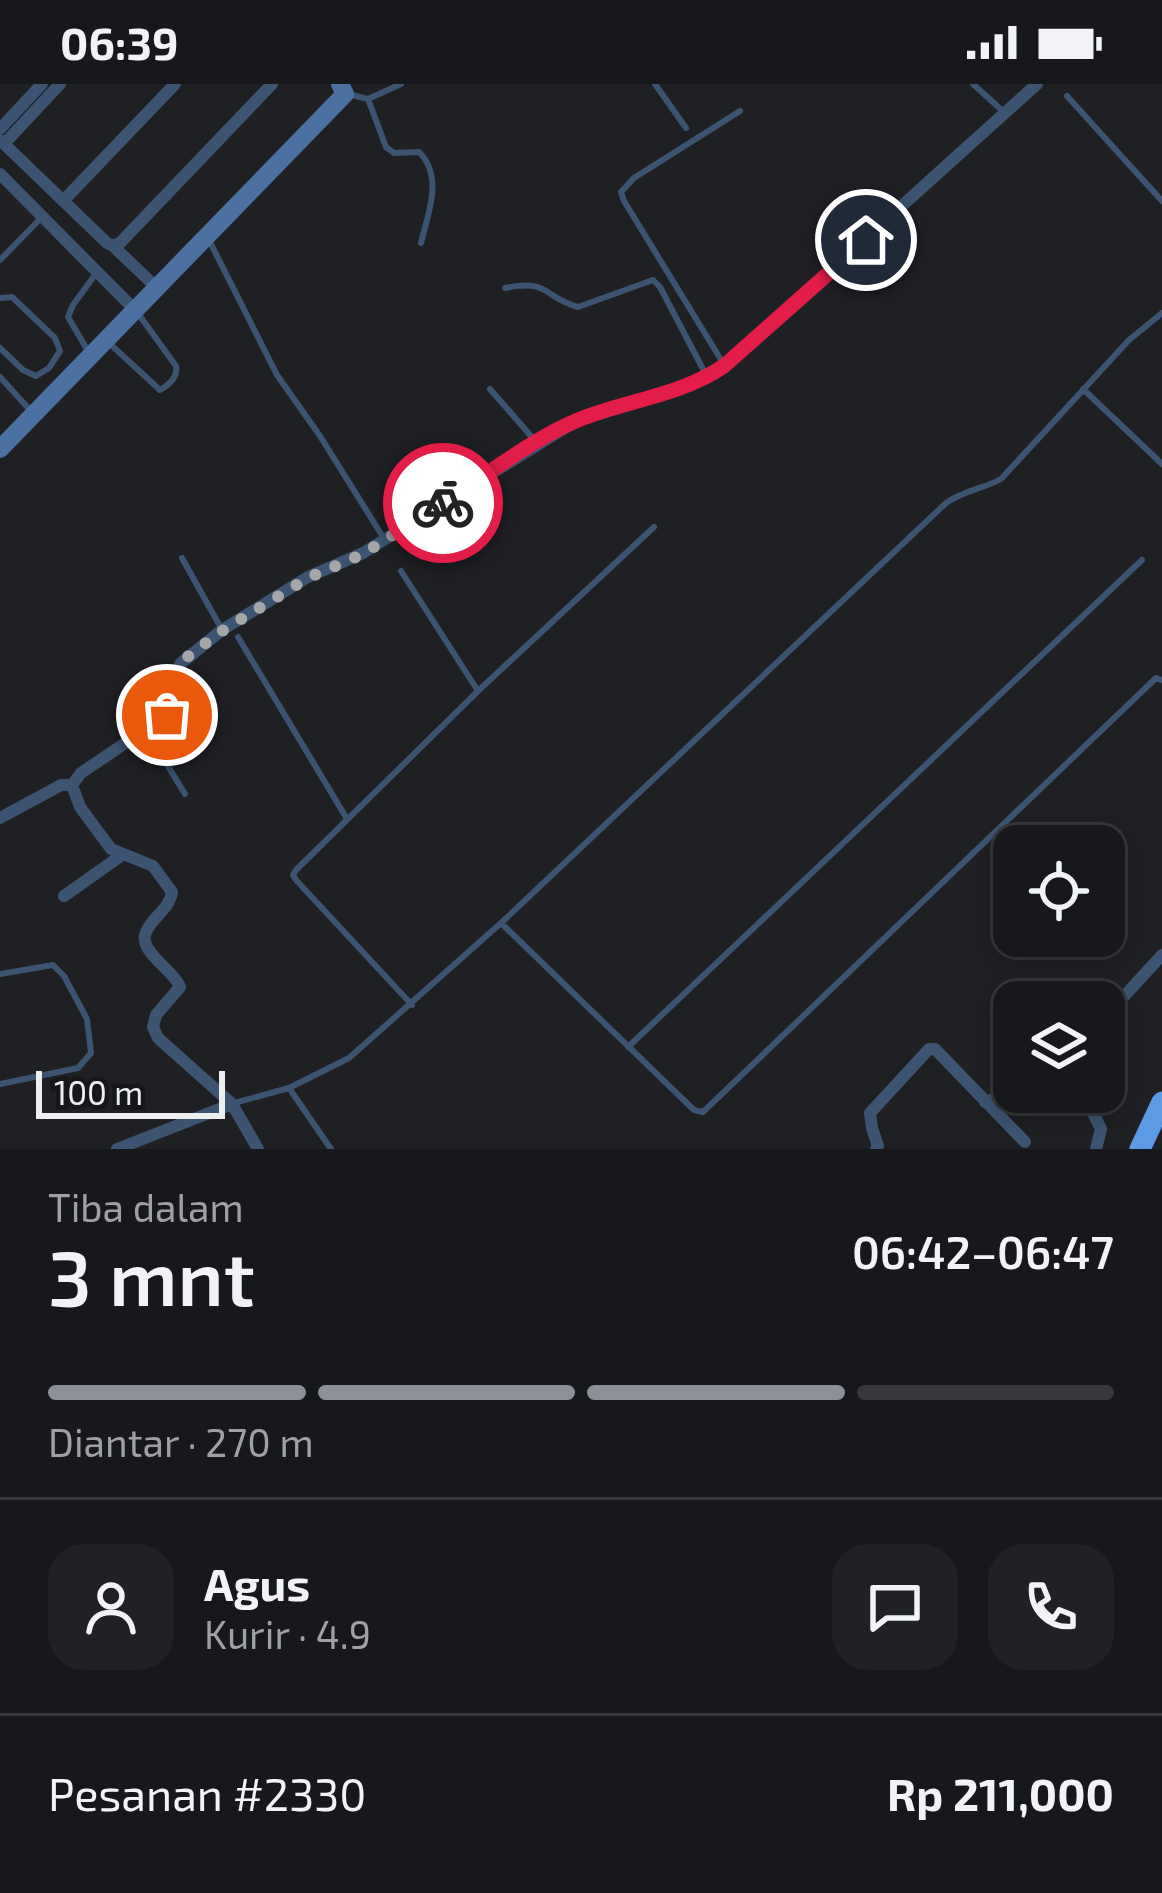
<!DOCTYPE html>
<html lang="id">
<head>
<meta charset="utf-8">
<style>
	:root { --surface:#16181b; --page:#1f2124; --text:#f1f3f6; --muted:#9ea0a3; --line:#35373a; --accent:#8c9099 }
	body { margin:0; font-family:"Exo 2",sans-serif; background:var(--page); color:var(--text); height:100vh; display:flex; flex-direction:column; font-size:45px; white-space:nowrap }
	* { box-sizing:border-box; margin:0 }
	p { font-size:39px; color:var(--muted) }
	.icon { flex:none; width:66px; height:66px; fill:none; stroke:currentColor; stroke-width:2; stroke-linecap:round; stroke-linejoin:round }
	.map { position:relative; height:1065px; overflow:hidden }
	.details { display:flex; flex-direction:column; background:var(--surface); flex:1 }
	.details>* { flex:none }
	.buttons { position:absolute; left:993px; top:741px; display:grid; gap:24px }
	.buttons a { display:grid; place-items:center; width:132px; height:132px; border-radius:24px; background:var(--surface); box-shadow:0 6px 18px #0003,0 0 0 3px var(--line); font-size:60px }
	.scale { position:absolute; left:36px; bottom:30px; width:189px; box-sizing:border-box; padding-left:12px; border:6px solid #eceef0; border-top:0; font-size:33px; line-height:42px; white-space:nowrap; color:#eceef0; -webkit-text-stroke:9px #15171a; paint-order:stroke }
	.pin { position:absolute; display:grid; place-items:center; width:102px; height:102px; color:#fff; margin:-51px; border:6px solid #fff; border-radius:50%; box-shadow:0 3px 12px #0007 }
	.courier { position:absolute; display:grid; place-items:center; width:120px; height:120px; margin:-60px; border:9px solid #e11d48; border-radius:50%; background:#fff; color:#222; box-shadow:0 3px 15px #0007 }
	.headline em { font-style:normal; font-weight:600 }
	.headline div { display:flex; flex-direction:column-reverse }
	.headline { display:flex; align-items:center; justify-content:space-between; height:204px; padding:0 48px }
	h1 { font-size:78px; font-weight:600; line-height:90px }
	.bar { display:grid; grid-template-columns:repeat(4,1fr); gap:18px 12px; align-content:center; height:144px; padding:0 48px }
	.bar i { height:15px; border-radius:9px; background:var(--line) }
	.bar .current { background:var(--accent) }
	.bar p { grid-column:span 4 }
	.line { display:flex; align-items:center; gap:30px; padding:0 48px; border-top:3px solid var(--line) }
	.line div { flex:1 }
	.round { display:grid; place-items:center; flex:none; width:126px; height:126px; border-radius:36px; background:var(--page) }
	.status { display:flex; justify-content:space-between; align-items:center; height:84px; padding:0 60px; background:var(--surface); direction:ltr }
	.status svg { height:33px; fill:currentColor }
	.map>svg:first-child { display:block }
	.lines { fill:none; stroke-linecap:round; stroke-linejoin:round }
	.service { stroke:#3c5472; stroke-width:6 }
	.minor { stroke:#3c5472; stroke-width:12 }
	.secondary { stroke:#4a71a0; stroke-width:18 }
	.motorway { stroke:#5d9ae5; stroke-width:21 }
	.done { stroke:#a4a6a9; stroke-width:12; stroke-dasharray:0 21.6 }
	.route { stroke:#e11d48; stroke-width:15 }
</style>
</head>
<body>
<div class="status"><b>06:39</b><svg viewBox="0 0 49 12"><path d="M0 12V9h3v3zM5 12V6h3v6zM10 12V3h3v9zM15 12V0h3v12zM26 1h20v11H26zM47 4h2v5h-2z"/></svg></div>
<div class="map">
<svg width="1162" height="1065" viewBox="0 0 1162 1065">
	<rect width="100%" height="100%" fill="#1e2024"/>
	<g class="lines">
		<path class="service" d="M655 0 686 44
			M973 0 1006 30
			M348 10 368 15 401 0
			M1067 12 1162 117
			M368 15 386 63 394 69 419 68C444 93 428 129 421 159
			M208 154 277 291 320 352 383 453
			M0 176 42 133
			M505 204C551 195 542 213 578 223L653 196 660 203 705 289
			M0 214 12 213 55 254 60 267 49 284 36 292 23 286 0 264
			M110 260 160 306C169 301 178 293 176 282L137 228
			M88 267 68 233 73 221 97 188
			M723 279 624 117 621 108 634 94 740 27
			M0 293 30 326
			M490 305 537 359
			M1083 305 1162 380
			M182 474 221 544
			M401 487 478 607
			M238 553 347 735
			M147 648 185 710
			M501 839 694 1026 703 1028 1156 594 1162 596
			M0 890 53 881 64 892 87 935 91 969 78 984 0 1000
			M412 921 296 796 293 791 296 786 478 607 654 443
			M628 963 1142 476
			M289 1004 331 1065
			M234 1019 289 1004 349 974 501 839 946 419C964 406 983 405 1001 395L1129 256 1162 229"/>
		<path class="minor" d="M0 45 42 0
			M0 56 107 159 113 162 120 159 272 0
			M4 60 60 0
			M0 90 134 225
			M63 117 175 0
			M113 162 156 203
			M72 701 80 723 111 765 153 782 172 808C169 826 153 832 146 848 137 867 174 886 180 903L156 931 153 943 158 954 232 1020 258 1065
			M0 734 61 701H72L81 689 167 631 174 617 180 580 222 546 308 493 363 469 576 337 685 303 724 282 1037 0
			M64 812 122 771
			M1104 934 1162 871
			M1071 1008 1093 1029 1101 1045 1096 1065
			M985 1018 1014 1007
			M117 1065 232 1020
			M876 1065 878 1062 872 1044 870 1029 929 965H935L1025 1058"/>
		<path class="secondary" d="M0 365 345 10 340 0"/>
		<path class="motorway" d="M1140 1065 1162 1018"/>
	</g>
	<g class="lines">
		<path class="done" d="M167 631 175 617 180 580 186 574 222 547 308 494 363 470 443 419"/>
		<path class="route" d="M443 419C484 393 534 354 578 336 627 316 680 312 724 282L866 156"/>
	</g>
</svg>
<div class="buttons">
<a><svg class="icon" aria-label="locate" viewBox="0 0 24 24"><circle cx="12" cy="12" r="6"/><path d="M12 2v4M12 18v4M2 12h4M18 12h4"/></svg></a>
<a><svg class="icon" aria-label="layers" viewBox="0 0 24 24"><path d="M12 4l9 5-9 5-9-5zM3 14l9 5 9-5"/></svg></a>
</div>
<div class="scale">100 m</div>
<div class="pin" style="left:167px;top:631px;background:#ea580c"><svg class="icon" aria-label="bag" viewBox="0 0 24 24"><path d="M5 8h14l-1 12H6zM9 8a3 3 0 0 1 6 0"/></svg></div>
<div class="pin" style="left:866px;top:156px;background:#1f2937"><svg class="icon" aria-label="home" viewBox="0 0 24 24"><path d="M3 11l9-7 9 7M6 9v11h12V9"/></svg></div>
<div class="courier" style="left:443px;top:419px"><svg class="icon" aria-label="bike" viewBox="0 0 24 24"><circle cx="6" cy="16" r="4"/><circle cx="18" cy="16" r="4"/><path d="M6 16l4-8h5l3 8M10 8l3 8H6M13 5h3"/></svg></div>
</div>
<section class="details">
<div class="headline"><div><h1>3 mnt</h1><p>Tiba dalam</p></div><em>06:42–06:47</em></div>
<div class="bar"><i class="current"></i><i class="current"></i><i class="current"></i><i></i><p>Diantar · 270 m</p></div>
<div class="line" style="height:216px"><a class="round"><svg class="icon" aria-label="person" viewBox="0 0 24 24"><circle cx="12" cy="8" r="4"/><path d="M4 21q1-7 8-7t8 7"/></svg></a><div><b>Agus</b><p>Kurir · 4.9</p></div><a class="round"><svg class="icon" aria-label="chat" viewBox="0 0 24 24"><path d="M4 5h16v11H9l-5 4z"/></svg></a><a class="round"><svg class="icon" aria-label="phone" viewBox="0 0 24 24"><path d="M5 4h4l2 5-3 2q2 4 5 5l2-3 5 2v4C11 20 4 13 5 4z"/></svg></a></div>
<div class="line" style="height:156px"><div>Pesanan #2330</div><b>Rp 211,000</b></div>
</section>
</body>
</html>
